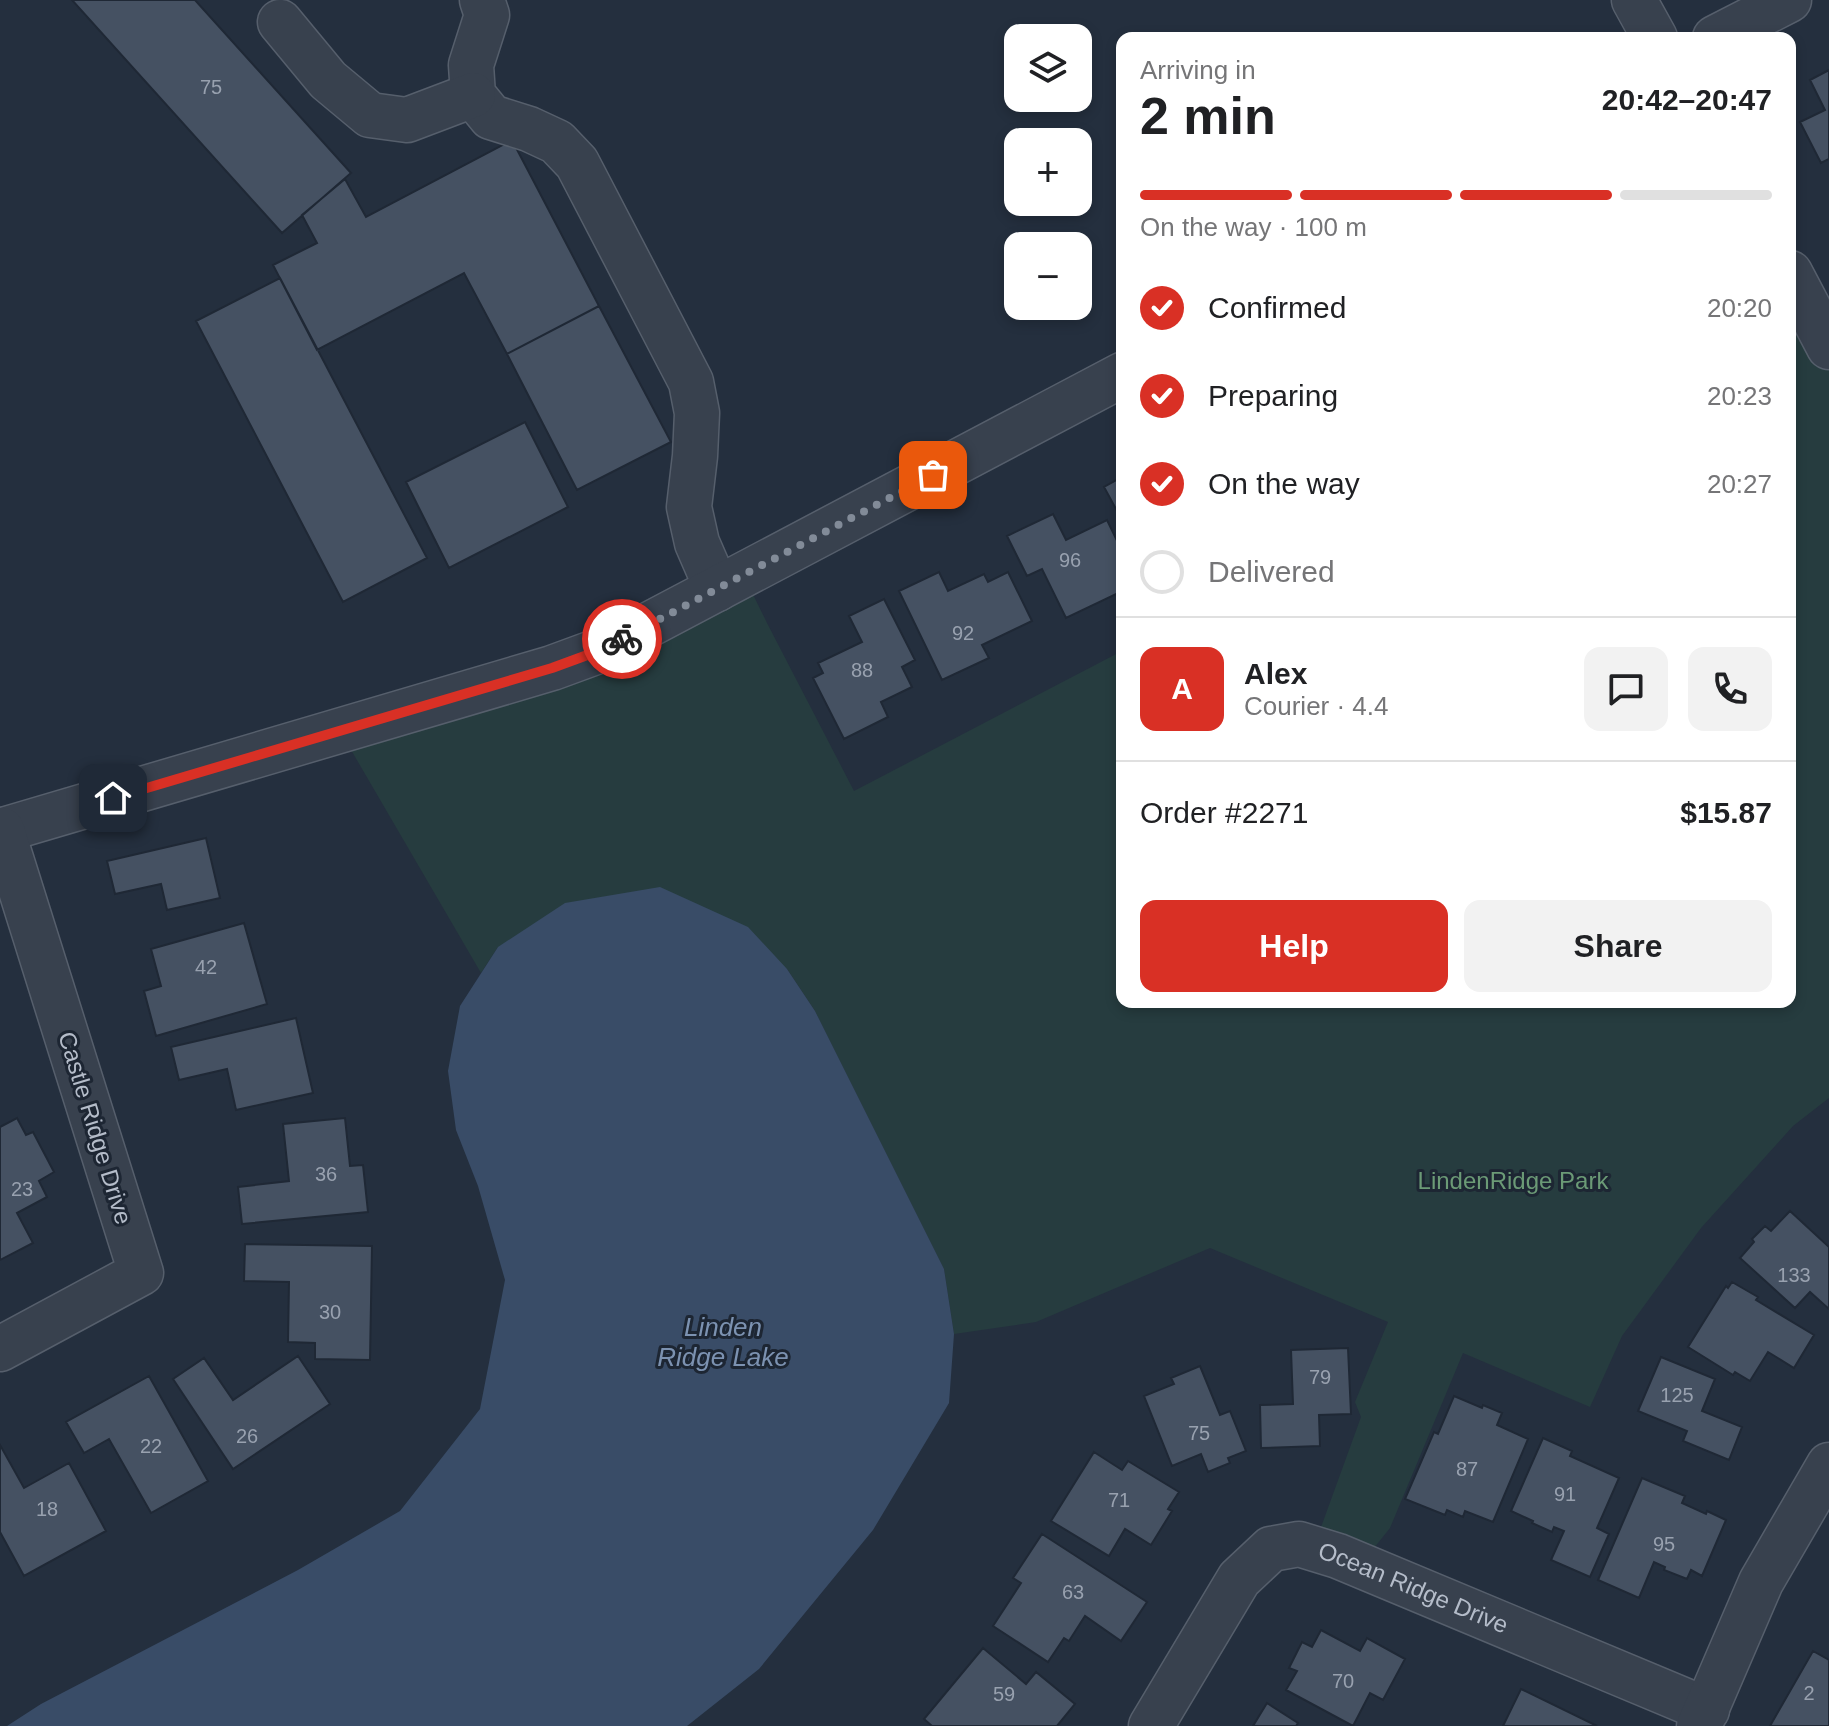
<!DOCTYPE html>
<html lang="en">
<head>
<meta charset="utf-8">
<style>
	:root { --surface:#fff; --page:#f2f2f2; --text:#202124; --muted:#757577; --line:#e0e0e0; --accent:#d93025 }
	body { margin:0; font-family:Arial,sans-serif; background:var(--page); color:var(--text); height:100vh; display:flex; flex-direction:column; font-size:30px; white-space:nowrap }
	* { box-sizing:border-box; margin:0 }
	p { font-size:26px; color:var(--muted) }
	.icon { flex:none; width:44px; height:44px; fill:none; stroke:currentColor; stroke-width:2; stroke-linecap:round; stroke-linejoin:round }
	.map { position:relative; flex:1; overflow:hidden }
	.panel { position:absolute; left:1116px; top:32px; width:680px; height:976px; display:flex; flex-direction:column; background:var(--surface); border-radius:16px; box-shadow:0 4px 12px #0003 }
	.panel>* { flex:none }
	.fabs { position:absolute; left:1004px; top:24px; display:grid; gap:16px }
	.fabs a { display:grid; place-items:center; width:88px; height:88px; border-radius:16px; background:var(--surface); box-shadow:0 4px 12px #0003; font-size:40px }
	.pin { position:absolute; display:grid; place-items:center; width:68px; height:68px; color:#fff; margin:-34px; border-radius:16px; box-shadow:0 4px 12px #0006 }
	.courier { position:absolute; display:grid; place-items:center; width:80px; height:80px; margin:-40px; border:6px solid #d93025; border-radius:50%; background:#fff; color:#222; box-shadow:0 2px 10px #0007 }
	.head em { font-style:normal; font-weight:600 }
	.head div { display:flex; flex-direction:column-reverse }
	.head { display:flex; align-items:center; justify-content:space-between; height:136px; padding:0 24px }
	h1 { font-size:52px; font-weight:600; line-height:60px }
	.bar { display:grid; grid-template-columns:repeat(4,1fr); gap:12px 8px; align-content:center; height:96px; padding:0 24px }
	.bar i { height:10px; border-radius:6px; background:var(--line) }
	.bar .selected { background:var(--accent) }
	.bar p { grid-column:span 4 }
	.line { display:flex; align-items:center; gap:20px; padding:0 24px; border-top:2px solid var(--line) }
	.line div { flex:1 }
	.round { display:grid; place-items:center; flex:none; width:84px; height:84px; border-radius:16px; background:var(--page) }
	ol { padding:0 24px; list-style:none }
	li { display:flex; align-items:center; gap:24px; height:88px }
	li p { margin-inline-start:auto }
	li .icon { padding:8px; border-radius:50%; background:var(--accent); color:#fff; stroke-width:4 }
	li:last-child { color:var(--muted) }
	li i { width:44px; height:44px; border:4px solid var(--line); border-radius:50% }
	.primary-button { display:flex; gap:16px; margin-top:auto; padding:16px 24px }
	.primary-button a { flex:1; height:92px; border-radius:16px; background:var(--accent); color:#fff; font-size:32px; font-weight:600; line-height:92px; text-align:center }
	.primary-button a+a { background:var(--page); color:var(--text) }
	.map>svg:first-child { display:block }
	.green { fill:#263c3f }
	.water { fill:#394c67 }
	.building { fill:#455162; stroke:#1f2835; stroke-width:2 }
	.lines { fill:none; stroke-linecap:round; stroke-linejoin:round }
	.minor-casing { stroke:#565f6c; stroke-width:47 }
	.minor { stroke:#38414e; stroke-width:44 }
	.done { stroke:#828b98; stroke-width:8; stroke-dasharray:0 14.4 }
	.route { stroke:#d93025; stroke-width:10 }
	.labels { text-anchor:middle; stroke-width:6; stroke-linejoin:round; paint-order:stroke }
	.number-label { font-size:20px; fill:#98a1af }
	.street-label { font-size:24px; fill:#b4bcc9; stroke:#1d2633 }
	.park-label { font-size:24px; fill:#6b9a76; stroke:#1d2633 }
	.water-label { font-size:26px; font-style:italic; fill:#7c92b1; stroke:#1d2633 }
</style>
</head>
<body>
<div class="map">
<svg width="1829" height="1726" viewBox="0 0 1829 1726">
	<rect width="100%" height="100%" fill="#242f3e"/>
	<path class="green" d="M1790 300 1829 347V1098L1793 1126 1701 1228 1622 1336 1590 1407 1463 1353 1390 1528 1374 1548 1320 1530 1361 1417 1355 1402 1388 1322 1210 1248 1036 1322 954 1334 944 1269 815 1011 787 969 498 947 481 973 340 731 743 574 767 623 854 791 1122 651V1002H1790Z"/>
	<path class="water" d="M660 887 748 927 787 969 815 1011 944 1269 954 1334 949 1403 873 1530 759 1669 687 1726H7L41 1704 298 1570 400 1511 480 1409 505 1280 478 1186 456 1130 448 1071 460 1006 498 947 565 903Z"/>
	<path class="building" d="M72 0H195L351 173 282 233Z
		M1829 70V159L1821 163 1800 122 1825 110 1810 80Z
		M512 140 599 306 507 354 464 273 317 350 273 265 317 243 302 215 345 179 366 217Z
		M280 278 427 558 343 602 196 321Z
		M599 306 671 442 577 490 507 354Z
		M525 422 568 507 449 568 406 482Z
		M1122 477V520L1104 487Z
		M1053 514 1066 540 1107 520 1122 551V606L1116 594 1066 618 1042 569 1027 576 1007 536Z
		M939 572 948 591 984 574 988 582 1008 572 1032 621 982 645 989 658 942 680 899 591Z
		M884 599 915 660 902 667 912 687 881 702 888 717 844 739 813 678 823 673 818 663 862 642 849 616Z
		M206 838 220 898 167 910 161 884 115 894 107 861Z
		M244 923 267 1004 156 1036 144 991 161 986 151 949Z
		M296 1018 313 1093 236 1110 227 1069 179 1080 171 1047Z
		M17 1118 26 1135 33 1132 54 1172 39 1181 47 1197 17 1213 33 1243 0 1260V1127Z
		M345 1118 350 1166 363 1165 368 1212 242 1224 238 1187 289 1181 283 1124Z
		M1790 1211 1829 1247V1309L1810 1292 1795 1308 1740 1258 1754 1242 1752 1239 1765 1226 1771 1231Z
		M245 1244 372 1246 370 1360 315 1359V1343L288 1342 289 1282 244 1281Z
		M1732 1282 1758 1297 1756 1300 1814 1335 1794 1368 1768 1352 1750 1381 1735 1372 1733 1375 1688 1347 1726 1286 1728 1288Z
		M1348 1348 1351 1414 1319 1415 1320 1446 1261 1448 1260 1405 1293 1404 1291 1350Z
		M298 1356 330 1404 233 1469 173 1379 204 1358 233 1400Z
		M1661 1357 1715 1379 1702 1411 1742 1427 1729 1460 1683 1441 1687 1431 1638 1411Z
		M1200 1366 1220 1415 1230 1411 1246 1451 1228 1458 1230 1463 1208 1472 1201 1454 1172 1466 1144 1396 1174 1384 1171 1378Z
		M149 1376 208 1481 151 1513 109 1439 84 1453 66 1422Z
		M1454 1396 1482 1408 1483 1405 1502 1413 1497 1425 1528 1439 1493 1522 1465 1511 1463 1517 1447 1510 1445 1515 1405 1499 1434 1432 1438 1434Z
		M1543 1438 1572 1451 1570 1456 1619 1478 1597 1528 1609 1534 1590 1577 1551 1560 1564 1531 1554 1527 1552 1532 1532 1523 1533 1521 1511 1511Z
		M0 1445 24 1488 69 1463 106 1531 24 1576 0 1532Z
		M1094 1452 1122 1470 1128 1461 1179 1492 1168 1509 1172 1511 1151 1545 1125 1529 1109 1556 1051 1521Z
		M1642 1478 1685 1496 1682 1503 1706 1514 1707 1511 1726 1520 1702 1576 1691 1570 1687 1579 1664 1570 1665 1567 1654 1562 1639 1598 1598 1580Z
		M1042 1534 1147 1602 1121 1641 1085 1616 1069 1641 1064 1638 1048 1662 993 1626 1021 1583 1013 1578Z
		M1321 1630 1360 1651 1367 1638 1405 1659 1383 1700 1370 1693 1353 1726 1286 1690 1297 1671 1289 1668 1302 1642 1312 1647Z
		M983 1648 1026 1684 1036 1672 1075 1704 1057 1726H932L924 1719Z
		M1813 1651 1829 1660V1726H1770Z
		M1521 1689 1597 1726H1503Z
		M1267 1703 1298 1723 1296 1726H1253Z"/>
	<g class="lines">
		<g class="minor-casing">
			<g id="minor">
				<path d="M482 0 487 15 471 65 473 95 491 117 529 129 557 142 577 163 691 382 697 413 695 456 689 507 697 543 717 589"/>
				<path d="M1634 0 1655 38"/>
				<path d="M280 22 328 80 370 115 407 120 473 95"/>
				<path d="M1715 38 1789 0"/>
				<path d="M1790 273 1829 347"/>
				<path d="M0 831 552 668 601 650 1122 375"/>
				<path d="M0 1349 141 1273 2 830"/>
				<path id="s1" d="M1151 1726 1239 1579 1271 1549 1299 1544 1338 1556 1707 1710"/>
				<path d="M1699 1726 1761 1582 1829 1465"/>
			</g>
		</g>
		<use href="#minor" class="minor"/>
	</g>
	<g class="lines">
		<path class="done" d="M622 639 933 475"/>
		<path class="route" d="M113 798 552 668 601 650 622 639"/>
	</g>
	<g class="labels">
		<g class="number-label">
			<text x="211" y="94">75</text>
			<text x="1070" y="567">96</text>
			<text x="963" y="640">92</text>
			<text x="862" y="677">88</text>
			<text x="206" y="974">42</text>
			<text x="326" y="1181">36</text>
			<text x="22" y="1196">23</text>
			<text x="1794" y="1282">133</text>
			<text x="330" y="1319">30</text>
			<text x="1320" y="1384">79</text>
			<text x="1677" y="1402">125</text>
			<text x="1199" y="1440">75</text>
			<text x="247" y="1443">26</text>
			<text x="151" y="1453">22</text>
			<text x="1467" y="1476">87</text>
			<text x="1565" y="1501">91</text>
			<text x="1119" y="1507">71</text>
			<text x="47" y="1516">18</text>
			<text x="1664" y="1551">95</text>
			<text x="1073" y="1599">63</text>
			<text x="1343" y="1688">70</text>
			<text x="1809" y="1700">2</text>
			<text x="1004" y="1701">59</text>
		</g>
		<g class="street-label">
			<text transform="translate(95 1128) rotate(73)" y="8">Castle Ridge Drive</text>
			<text dy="8" stroke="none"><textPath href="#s1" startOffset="366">Ocean Ridge Drive</textPath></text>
		</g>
		<g class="park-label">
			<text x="1513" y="1189">LindenRidge Park</text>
		</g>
		<g class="water-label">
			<text x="723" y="1336">Linden<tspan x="723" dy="30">Ridge Lake</tspan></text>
		</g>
	</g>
</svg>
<div class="fabs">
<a><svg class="icon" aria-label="layers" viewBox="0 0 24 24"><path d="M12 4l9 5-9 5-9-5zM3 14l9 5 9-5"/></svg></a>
<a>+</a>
<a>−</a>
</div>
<div class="pin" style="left:933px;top:475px;background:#ea580c"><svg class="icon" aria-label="bag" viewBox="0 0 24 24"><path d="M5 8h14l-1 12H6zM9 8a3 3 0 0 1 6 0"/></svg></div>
<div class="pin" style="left:113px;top:798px;background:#1f2937"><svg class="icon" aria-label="home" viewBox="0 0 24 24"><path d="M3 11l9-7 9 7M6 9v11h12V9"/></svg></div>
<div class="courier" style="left:622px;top:639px"><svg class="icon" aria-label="bike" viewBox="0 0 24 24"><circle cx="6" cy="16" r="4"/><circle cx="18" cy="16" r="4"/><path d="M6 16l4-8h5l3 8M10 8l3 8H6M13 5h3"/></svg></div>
<section class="panel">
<div class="head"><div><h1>2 min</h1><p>Arriving in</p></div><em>20:42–20:47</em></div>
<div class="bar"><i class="selected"></i><i class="selected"></i><i class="selected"></i><i></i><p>On the way · 100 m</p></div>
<ol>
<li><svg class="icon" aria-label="check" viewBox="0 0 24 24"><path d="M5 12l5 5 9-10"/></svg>Confirmed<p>20:20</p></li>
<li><svg class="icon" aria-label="check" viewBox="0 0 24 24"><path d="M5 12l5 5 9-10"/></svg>Preparing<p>20:23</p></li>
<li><svg class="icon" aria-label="check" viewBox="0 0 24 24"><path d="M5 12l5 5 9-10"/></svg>On the way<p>20:27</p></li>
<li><i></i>Delivered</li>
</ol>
<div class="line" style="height:144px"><b class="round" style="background:var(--accent);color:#fff">A</b><div><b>Alex</b><p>Courier · 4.4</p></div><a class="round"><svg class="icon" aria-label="chat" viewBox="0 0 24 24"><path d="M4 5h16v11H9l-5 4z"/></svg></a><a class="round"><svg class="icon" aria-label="phone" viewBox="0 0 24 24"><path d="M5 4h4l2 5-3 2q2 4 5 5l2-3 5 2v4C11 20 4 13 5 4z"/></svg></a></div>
<div class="line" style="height:104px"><div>Order #2271</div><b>$15.87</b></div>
<div class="primary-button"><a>Help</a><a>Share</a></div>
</section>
</div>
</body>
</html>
